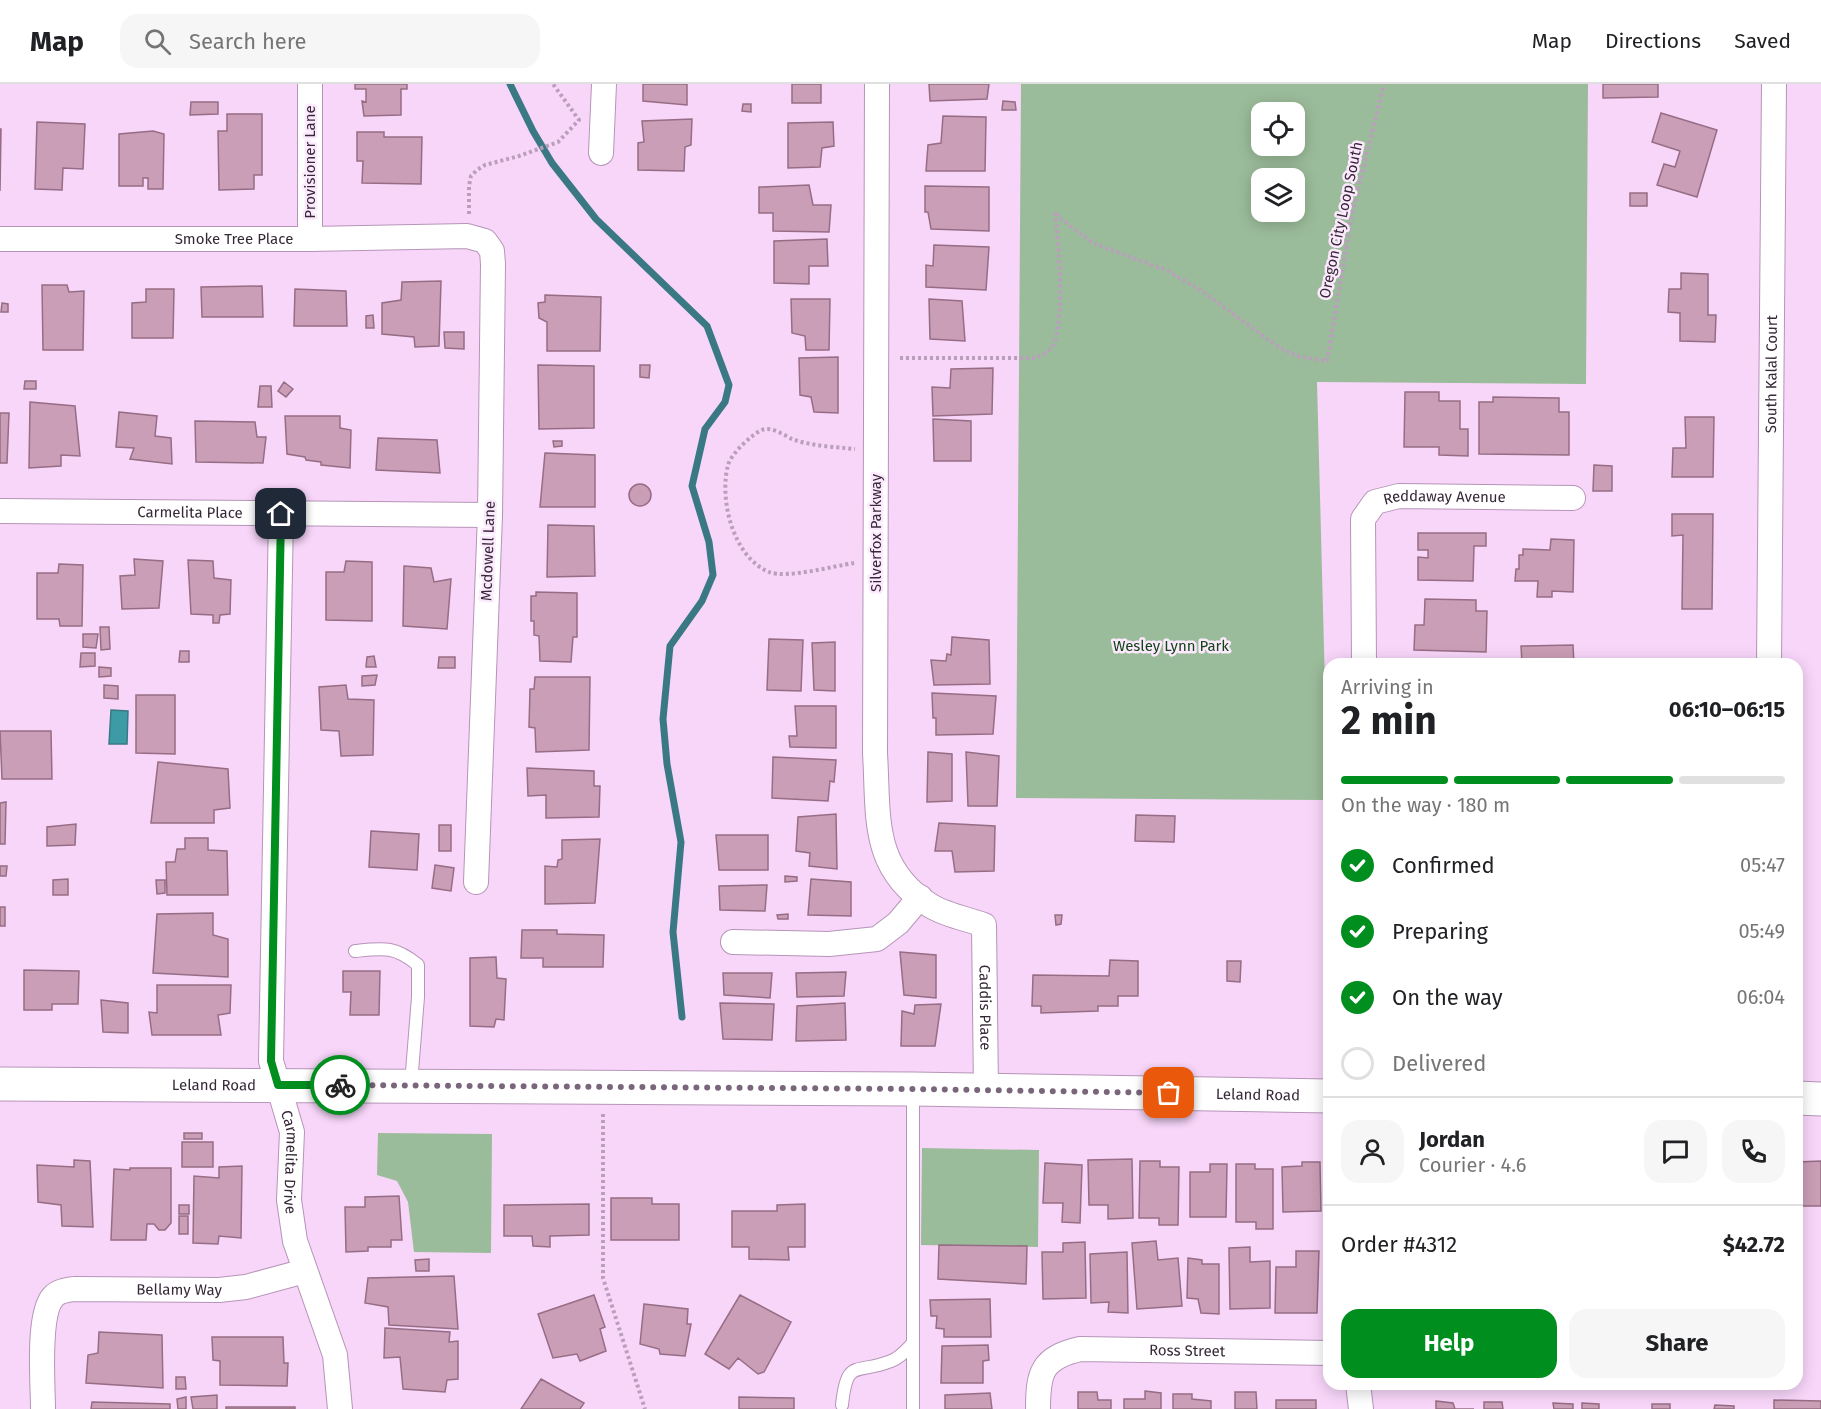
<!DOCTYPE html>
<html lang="en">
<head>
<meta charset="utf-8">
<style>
	:root { --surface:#fff; --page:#f6f6f6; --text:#202124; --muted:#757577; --line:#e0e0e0; --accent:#008e1e }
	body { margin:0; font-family:"Fira Sans",sans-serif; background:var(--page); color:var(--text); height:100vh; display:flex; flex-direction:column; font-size:22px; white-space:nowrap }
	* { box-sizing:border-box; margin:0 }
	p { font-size:20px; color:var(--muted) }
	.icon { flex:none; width:33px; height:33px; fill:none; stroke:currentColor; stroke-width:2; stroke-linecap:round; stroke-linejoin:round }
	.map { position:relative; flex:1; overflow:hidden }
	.sheet { position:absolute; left:1323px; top:574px; width:480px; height:732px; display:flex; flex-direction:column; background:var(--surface); border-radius:18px; box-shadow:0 3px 15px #0003 }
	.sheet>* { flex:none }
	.fabs { position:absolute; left:1251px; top:18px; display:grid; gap:12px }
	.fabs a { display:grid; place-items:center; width:54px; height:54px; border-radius:12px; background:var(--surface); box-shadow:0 3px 15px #0003; font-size:30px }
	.pin { position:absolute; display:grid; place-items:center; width:51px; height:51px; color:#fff; margin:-26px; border-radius:12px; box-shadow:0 3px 9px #0006 }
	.courier { position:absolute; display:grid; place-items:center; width:60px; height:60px; margin:-30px; border:4px solid #008e1e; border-radius:50%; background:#fff; color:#222; box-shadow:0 2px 8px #0007 }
	.summary em { font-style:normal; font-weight:700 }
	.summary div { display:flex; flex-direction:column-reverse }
	.summary { display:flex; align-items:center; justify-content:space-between; height:102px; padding:0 18px }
	h1 { font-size:39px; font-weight:700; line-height:45px }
	.bar { display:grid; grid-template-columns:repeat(4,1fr); gap:9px 6px; align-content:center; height:72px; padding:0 18px }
	.bar i { height:8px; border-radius:4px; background:var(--line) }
	.bar .selected { background:var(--accent) }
	.bar p { grid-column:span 4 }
	.line { display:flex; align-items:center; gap:15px; padding:0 18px; border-top:2px solid var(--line) }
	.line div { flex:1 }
	.round { display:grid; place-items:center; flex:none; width:63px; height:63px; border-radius:18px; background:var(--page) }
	ol { padding:0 18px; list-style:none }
	li { display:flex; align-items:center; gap:18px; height:66px }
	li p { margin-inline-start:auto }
	li .icon { padding:6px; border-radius:50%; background:var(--accent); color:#fff; stroke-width:4 }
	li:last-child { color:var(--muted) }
	li i { width:33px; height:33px; border:3px solid var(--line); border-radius:50% }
	.action { display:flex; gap:12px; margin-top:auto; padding:12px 18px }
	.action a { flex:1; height:69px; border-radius:18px; background:var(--accent); color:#fff; font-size:24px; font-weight:700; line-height:69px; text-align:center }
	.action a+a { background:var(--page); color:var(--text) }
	header { display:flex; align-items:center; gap:36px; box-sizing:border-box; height:84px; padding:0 30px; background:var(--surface); border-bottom:2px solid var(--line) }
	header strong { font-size:28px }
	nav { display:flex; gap:33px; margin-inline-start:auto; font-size:21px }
	.search { width:420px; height:54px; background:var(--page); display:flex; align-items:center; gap:15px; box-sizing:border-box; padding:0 21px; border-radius:18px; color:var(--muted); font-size:22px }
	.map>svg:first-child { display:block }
	.green { fill:#9bbc9a; fill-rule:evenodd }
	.water { fill:#3c9ba4; stroke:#3a7983; stroke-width:1.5 }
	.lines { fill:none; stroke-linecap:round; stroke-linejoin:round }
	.stream { stroke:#3a7983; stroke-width:7 }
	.building { fill:#ca9eb6; stroke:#966d84; stroke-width:1.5 }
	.lane-casing { stroke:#b595b7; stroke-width:14 }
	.street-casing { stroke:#b595b7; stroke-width:26 }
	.secondary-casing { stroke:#b595b7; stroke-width:35 }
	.path { stroke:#ba9fbc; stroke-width:4; stroke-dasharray:3 3; stroke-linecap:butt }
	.lane { stroke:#fff; stroke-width:12 }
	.street { stroke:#fff; stroke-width:24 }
	.secondary { stroke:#fff; stroke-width:33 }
	.done { stroke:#7a667b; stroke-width:6; stroke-dasharray:0 10.8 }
	.route { stroke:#008e1e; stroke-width:8 }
	.labels { text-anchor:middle; stroke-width:5; stroke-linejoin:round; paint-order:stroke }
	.street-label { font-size:15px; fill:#362937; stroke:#fde9fe }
	.park-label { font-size:15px; fill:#104414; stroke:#fde9fe }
</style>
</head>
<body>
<header>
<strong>Map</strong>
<div class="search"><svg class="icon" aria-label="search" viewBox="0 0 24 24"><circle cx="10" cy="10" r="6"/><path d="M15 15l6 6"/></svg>Search here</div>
<nav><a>Map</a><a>Directions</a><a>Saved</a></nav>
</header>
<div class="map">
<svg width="1821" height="1325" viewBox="0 0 1821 1325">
	<rect width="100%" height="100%" fill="#f8d6fa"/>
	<path class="green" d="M1021 0H1588L1586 300 1317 298 1328 716 1016 714ZM1294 28V62H1262V28ZM1294 94V128H1262V94Z
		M378 1049 492 1050 491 1169 414 1168 408 1118 397 1097 377 1091Z
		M922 1064 1039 1066 1038 1163 921 1161Z"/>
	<path class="water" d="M111 626 128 627 127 660H109Z"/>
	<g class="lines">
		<path class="stream" d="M510 0 533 47 552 79 596 135 707 242 729 301 725 318 705 345 692 402 709 458 713 491 702 517 670 562 663 635 667 680 681 758 673 848 682 933"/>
	</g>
	<path class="building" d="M355 0H407V5H401V31L364 32 362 17 366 18V5H355Z
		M643 0H687V21L643 17Z
		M792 0H821V19H792Z
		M929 0H989L987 15 930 17Z
		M1603 0H1658V13L1603 14Z
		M1003 17 1015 18 1016 26H1002Z
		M191 18H218V30L190 31Z
		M743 20H751V28L742 27Z
		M1661 29 1717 46 1697 113 1657 101 1664 80 1675 83 1680 67 1652 58Z
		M227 30H262V91H254V105L219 106 218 47H227Z
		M943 32 986 33 985 87H926L928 61 941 59Z
		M692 35 691 61 685 63 684 87 638 86V59L644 58 642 37Z
		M37 38 85 40 83 85 63 84 62 106 35 105Z
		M833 38 834 62 822 64 820 83 788 84V39Z
		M0 45H1L0 107Z
		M153 47 164 50 163 105H148V94H143V102H119V50Z
		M357 48H384V53H422L421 100 362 99 363 77H357Z
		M809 101 813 121H831L829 148 773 147V129H759V103Z
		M925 102 989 103V147L931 145 928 128H925Z
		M1630 109H1647V122H1630Z
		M827 155 828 182H809V200L774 199V157Z
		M934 161 989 163 986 206 926 203V181L933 182Z
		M1681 189 1708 190V231H1716L1715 258 1680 257V229L1668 228 1669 205H1681Z
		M441 197 439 262 415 263 414 253 382 250V219L401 216 402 198Z
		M42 201H67L69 208 84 207 83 266H43Z
		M262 202 263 233H202L201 203Z
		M146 205H174L173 254H132V219L146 218Z
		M295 205 346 207 347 242H294Z
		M545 211 601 213 600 267H547V238L539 234 538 219 545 218Z
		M791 215H830L829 266H806L805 252 792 249Z
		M929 215 962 217 965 257 930 255Z
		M2 219 8 220V228H1Z
		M373 231 374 244H366V232Z
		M444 248H464V265L445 264Z
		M838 273V329L814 328 811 313 800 311 799 274Z
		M538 281 594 282V344L539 345Z
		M640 281H650L649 294 640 293Z
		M993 284 992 330 933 332 932 303 950 304 951 285Z
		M25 297H36V305H24Z
		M284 298 293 305 286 313 278 307Z
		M260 302H271L272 323H258Z
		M1405 308H1439V317H1460V345H1468V372L1439 371V363H1404Z
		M1493 313 1559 314V328H1569V371L1479 370V318H1493Z
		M30 318 75 322 80 372 61 371V382L29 384Z
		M119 328 157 332 155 352 171 354 172 380 130 375 134 364 116 363Z
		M0 329H9L7 379H0Z
		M285 332H340V344L351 346 350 384 321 381V378L306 376 305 373 287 370Z
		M1685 333H1714L1713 393H1672L1673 364H1686Z
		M933 335 971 337V377H934Z
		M195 337 255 338 257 353H266L263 379 196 378Z
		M378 354 437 356 440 389 376 386Z
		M553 357H562V362L554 363Z
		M545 369 595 371V423H540Z
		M1594 381 1612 382V407H1593Z
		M629 411a11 11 0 1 1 22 0a11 11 0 1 1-22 0Z
		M1672 430H1713L1712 525H1682L1683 451 1672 452Z
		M548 441 594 442 595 492 547 493Z
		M1418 449H1486V462H1474L1473 497 1418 496V473L1428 474V466H1418Z
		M1551 455 1574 456 1573 508 1552 507V513H1537L1538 497H1515L1516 485H1519V471H1523V465L1550 466Z
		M134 475 163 477 159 524 122 525 120 492 135 491Z
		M188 476 213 477 214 494 231 496 230 530 220 531 219 539H213V531L191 530Z
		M346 477 372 478V537L326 536V488H344Z
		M59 480 83 481 82 542H60L59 535H37V489H58Z
		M404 482 431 484 434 498 451 495 447 545 403 542Z
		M536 508 577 509V553H573L571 578 540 577 539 552 534 551V537H531V512H536Z
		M1425 515 1476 516V527H1487L1486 568 1414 566 1415 541H1424Z
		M100 543H109L110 565 101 566Z
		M83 550H98L96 564 83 563Z
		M952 553 989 556 990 600 934 601 931 576 946 577 947 570 951 571Z
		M769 555 803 556 801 607 767 606Z
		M835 558V607L814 606 812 559Z
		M1573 561 1574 580H1522L1521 562Z
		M180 567H189V578H179Z
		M81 569H95V582L80 583Z
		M374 572 376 583H366L367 573Z
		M439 573H455V584H438Z
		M1677 579H1704V580H1677Z
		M99 583 111 584V592L99 593Z
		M377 591 375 601 362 602V592Z
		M535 593H590L589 666 536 668 535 644 529 643 530 605H534Z
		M104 601 118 602V615L104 614Z
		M346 601 348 615 374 616 373 671 341 672 339 647 321 646 319 603Z
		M932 609 996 612 993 650 936 651V634H933Z
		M136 611H175V670L136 669Z
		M795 622H836V664L790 663 789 652H797Z
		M0 647H51L52 695H2Z
		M928 668 952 670V717L927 718Z
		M966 668 999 672 997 722H968Z
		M773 673 836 676 834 698 830 697 828 717 772 714Z
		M158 678 228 685 230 724 214 726V739H151Z
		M527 684 594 687V702H600L599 733 546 734V711L528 712Z
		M6 718 5 760H0V719Z
		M836 730 837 785 809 782 810 769 796 767 798 733Z
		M1136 731 1175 732 1174 758 1135 757Z
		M939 739 995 742 994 787 955 788 952 767H935Z
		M76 740 75 761 47 762V743Z
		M439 741H451V767H439Z
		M371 747 419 750 417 786 369 783Z
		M716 751H768V786H719Z
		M185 754H208V766L227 767 228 811H167L166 778H175L177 765H185Z
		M600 755 595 819 545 820V782L557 783 558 776 562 775V756Z
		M435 781 454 784 451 807 432 804Z
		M0 782H7L6 792H0Z
		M785 792 797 793V797L785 798Z
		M68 795V811H53V796Z
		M811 795 851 798V832L808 831Z
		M156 796H165V809L157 810Z
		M767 801 765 827 720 826 719 802Z
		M0 823H5V842H0Z
		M213 829V851L228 855V893L153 889 157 830Z
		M788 830V835H778L777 831Z
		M1055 831H1062L1061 840 1056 841Z
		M522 846H557V850L604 851 603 883H543V874H521Z
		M900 868 936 871V914L904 911Z
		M496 873 497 894 506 895 504 936 496 935 494 943 470 942V874Z
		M1110 876 1138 877V912H1118V922H1098V927L1041 929V922H1032L1033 891 1109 892Z
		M1227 877H1241L1240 898 1227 897Z
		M24 886 79 887 78 920H52V926H24Z
		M343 887H380L379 931H350L351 908H343Z
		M846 888 844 912 797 913 796 889Z
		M723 889H772L770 914 724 911Z
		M157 901H231L230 929 218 931 221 951H152L149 928 157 929Z
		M101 916 128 919V949L103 948Z
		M720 919 774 920 772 956 723 955Z
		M845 919 846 956 796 957 797 922Z
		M941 920 935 962H901L902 927 914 930 915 921Z
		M184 1049H202V1055H184Z
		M182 1058H213V1083H182Z
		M1132 1075 1133 1134 1108 1135V1121H1089L1088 1076Z
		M74 1076 90 1077 93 1143 62 1142 61 1121 38 1118 37 1081 74 1083Z
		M1140 1077H1160V1083H1179L1178 1141H1159V1134H1139Z
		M1821 1077V1122H1797V1078Z
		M1302 1078H1320L1321 1127 1283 1128 1282 1083 1302 1082Z
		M1045 1079 1082 1081 1080 1139 1062 1138 1063 1119H1043Z
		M1210 1080H1227L1226 1133H1190V1088H1210Z
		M1236 1080H1255V1085H1273V1145H1256V1138H1236Z
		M242 1082 241 1154 219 1152 218 1160 193 1159 194 1092 219 1094V1083Z
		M130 1084H171V1139L165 1146H159L154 1140H147L146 1156H111L114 1085 130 1086Z
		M399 1112 402 1156H391V1163H368V1167L346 1168 345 1123H365V1113Z
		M611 1114H652V1120H679V1156H611Z
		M589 1120V1151L550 1152V1163L533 1162 532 1152H504V1121Z
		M805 1120V1163H788L789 1176 749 1175V1163H732V1127H777V1121Z
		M179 1121H189V1130H179Z
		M179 1132H188V1150H179Z
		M1156 1157 1158 1176 1178 1174 1182 1222 1137 1225 1132 1159Z
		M1085 1158 1086 1214 1043 1215 1042 1168H1063V1159Z
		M939 1161 1027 1162 1026 1200 938 1195Z
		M1250 1163V1178L1270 1177V1224L1230 1225 1229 1164Z
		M1296 1167H1319L1317 1229H1275L1276 1183H1296Z
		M1127 1168 1128 1229 1108 1228 1109 1218 1091 1219 1090 1170Z
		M1188 1174 1202 1176V1180H1219V1230L1201 1229 1198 1215 1187 1214Z
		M429 1175V1187H416L415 1176Z
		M454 1192 458 1245 389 1241 388 1223 365 1219 368 1194Z
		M594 1211 605 1243 600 1245 606 1267 580 1277 577 1270 553 1274 538 1230Z
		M740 1211 791 1238 764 1288 758 1290 738 1274 729 1285 705 1270Z
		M990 1215 991 1253H944V1245L936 1244 937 1232H931L930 1216Z
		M644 1220 688 1225 687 1240H691L685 1272 660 1270 659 1265 640 1260Z
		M385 1244 450 1248 449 1258 458 1257V1295L447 1296 445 1308 403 1305 400 1273 384 1274Z
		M99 1248 162 1251 163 1304 86 1299 88 1271 98 1269Z
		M212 1253H283L284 1279H288L287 1302 220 1301V1277L213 1276Z
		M988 1261 989 1276 983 1277V1299H941L942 1262Z
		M176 1293H185L186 1305H176Z
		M541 1295 584 1319 580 1325H521Z
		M1145 1307 1161 1309V1325H1124V1315H1145Z
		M1078 1308H1097L1098 1316H1111V1325H1078Z
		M1235 1308H1256L1257 1325H1235Z
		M990 1309 992 1325H945V1311Z
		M1173 1310H1192V1315L1211 1317V1325H1173Z
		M217 1311V1325H193L191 1313Z
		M186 1313V1325H178L177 1315Z
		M739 1313 794 1314V1325H739Z
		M1276 1316H1316V1325H1276Z
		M1774 1316 1821 1317V1325H1774Z
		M1436 1317 1453 1319 1455 1325H1474H1436Z
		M92 1318 170 1320V1325H91Z
		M1484 1318H1502L1503 1325H1484Z
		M1553 1319 1573 1320V1325H1554Z
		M1582 1319 1599 1320V1325H1582Z
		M1652 1320H1670V1325H1652Z
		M1715 1321 1734 1322V1325H1714Z
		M226 1323H295V1325H226Z"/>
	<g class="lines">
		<g class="lane-casing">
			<path id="lane" d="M355 867C384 864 395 862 418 881V913L411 1000
				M842 1321C847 1273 856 1291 891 1277 900 1274 906 1266 913 1259
				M913 1325V1005"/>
		</g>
		<g class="street-casing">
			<g id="street">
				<path id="s1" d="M877 0 875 669C879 732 870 784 931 822 946 831 967 835 984 841L986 1006"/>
				<path d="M601 69 604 0"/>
				<path id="s2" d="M0 155H310L467 152 485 157 492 167 493 180 490 431 476 798"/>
				<path d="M310 155V0"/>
				<path id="s3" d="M0 427 490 431"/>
				<path id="s4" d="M281 431 271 977 292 1048 289 1116 295 1157 335 1271 340 1325"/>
				<path id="s5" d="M1364 580 1363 435 1375 418 1399 412 1573 414"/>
				<path id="s6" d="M1769 580 1774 0"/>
				<path d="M733 858 829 860 877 855 898 839 920 813"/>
				<path d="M1358 1300 1361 1325"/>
				<path id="s7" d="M43 1325C43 1300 37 1231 53 1213 58 1207 67 1206 74 1205L219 1206 246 1203 305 1187"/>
				<path id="s8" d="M1038 1325C1038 1288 1042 1274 1080 1265L1329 1269"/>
			</g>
		</g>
		<g class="secondary-casing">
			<g id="secondary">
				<path id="s9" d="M0 1000 913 1005 1329 1012"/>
				<path d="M1797 1014 1821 1015"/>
			</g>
		</g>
		<path class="path" d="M469 130V102L471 92 477 86 485 81 519 72 558 58 579 36 553 0
			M900 274H1034C1042 272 1053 265 1055 257 1064 228 1059 160 1055 128L1062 136 1095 160 1166 186 1199 205 1280 264 1297 272 1327 277 1352 130 1384 0
			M854 479C834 482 786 495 769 488 733 473 719 416 728 381 731 370 752 350 762 346 771 342 784 351 792 355 811 362 834 363 855 365
			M603 1030V1194L645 1325"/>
		<use href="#lane" class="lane"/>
		<use href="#street" class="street"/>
		<use href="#secondary" class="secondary"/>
	</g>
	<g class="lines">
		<path class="done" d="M340 1001 914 1005 1169 1009"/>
		<path class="route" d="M281 430 271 977 278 1001H340"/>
	</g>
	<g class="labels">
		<g class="street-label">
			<text transform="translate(310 78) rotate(-90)" y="5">Provisioner Lane</text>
			<text transform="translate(1341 136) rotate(-78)" y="5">Oregon City Loop South</text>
			<text dy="5" stroke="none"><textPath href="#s2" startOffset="234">Smoke Tree Place</textPath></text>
			<text dy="5" stroke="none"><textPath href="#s6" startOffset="290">South Kalal Court</textPath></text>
			<text dy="5" stroke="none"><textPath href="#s5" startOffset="236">Reddaway Avenue</textPath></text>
			<text dy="5" stroke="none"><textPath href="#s3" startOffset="190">Carmelita Place</textPath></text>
			<text transform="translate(876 449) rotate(-90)" y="5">Silverfox Parkway</text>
			<text transform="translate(488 467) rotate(-88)" y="5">Mcdowell Lane</text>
			<text dy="5" stroke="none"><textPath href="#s1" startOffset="980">Caddis Place</textPath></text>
			<text dy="5" stroke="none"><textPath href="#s9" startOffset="214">Leland Road</textPath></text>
			<text dy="5" stroke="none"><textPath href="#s9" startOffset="1258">Leland Road</textPath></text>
			<text dy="5" stroke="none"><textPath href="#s4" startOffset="650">Carmelita Drive</textPath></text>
			<text dy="5" stroke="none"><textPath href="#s7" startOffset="242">Bellamy Way</textPath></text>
			<text dy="5" stroke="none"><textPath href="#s8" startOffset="190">Ross Street</textPath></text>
		</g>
		<g class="park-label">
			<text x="1171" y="567">Wesley Lynn Park</text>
		</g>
	</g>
</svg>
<div class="fabs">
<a><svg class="icon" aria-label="locate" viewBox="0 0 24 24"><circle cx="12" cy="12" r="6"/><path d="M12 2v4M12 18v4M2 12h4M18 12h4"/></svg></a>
<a><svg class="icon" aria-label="layers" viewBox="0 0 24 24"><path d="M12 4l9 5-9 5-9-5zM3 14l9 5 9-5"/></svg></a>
</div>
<div class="pin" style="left:1169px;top:1009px;background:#ea580c"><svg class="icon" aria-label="bag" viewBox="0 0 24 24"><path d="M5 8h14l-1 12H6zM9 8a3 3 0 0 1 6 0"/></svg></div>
<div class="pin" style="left:281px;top:430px;background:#1f2937"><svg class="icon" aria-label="home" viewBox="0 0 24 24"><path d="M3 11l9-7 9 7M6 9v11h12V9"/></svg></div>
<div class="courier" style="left:340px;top:1001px"><svg class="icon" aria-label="bike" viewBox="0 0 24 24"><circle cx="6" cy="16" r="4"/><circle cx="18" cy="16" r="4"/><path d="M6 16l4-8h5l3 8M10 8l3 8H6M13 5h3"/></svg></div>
<section class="sheet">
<div class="summary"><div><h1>2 min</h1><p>Arriving in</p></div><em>06:10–06:15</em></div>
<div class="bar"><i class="selected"></i><i class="selected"></i><i class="selected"></i><i></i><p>On the way · 180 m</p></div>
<ol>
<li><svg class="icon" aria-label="check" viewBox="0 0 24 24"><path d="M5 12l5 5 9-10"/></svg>Confirmed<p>05:47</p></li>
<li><svg class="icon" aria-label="check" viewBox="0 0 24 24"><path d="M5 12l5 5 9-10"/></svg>Preparing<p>05:49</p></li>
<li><svg class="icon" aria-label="check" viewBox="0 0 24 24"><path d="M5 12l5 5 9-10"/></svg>On the way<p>06:04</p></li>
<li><i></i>Delivered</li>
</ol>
<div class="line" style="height:108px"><a class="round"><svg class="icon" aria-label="person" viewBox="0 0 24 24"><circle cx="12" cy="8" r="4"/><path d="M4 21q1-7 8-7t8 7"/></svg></a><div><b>Jordan</b><p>Courier · 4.6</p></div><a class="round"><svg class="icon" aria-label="chat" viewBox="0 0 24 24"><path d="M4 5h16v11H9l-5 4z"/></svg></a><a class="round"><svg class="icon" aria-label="phone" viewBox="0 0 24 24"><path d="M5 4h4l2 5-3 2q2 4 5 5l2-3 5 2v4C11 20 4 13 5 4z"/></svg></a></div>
<div class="line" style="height:78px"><div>Order #4312</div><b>$42.72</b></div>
<div class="action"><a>Help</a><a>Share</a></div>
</section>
</div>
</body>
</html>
